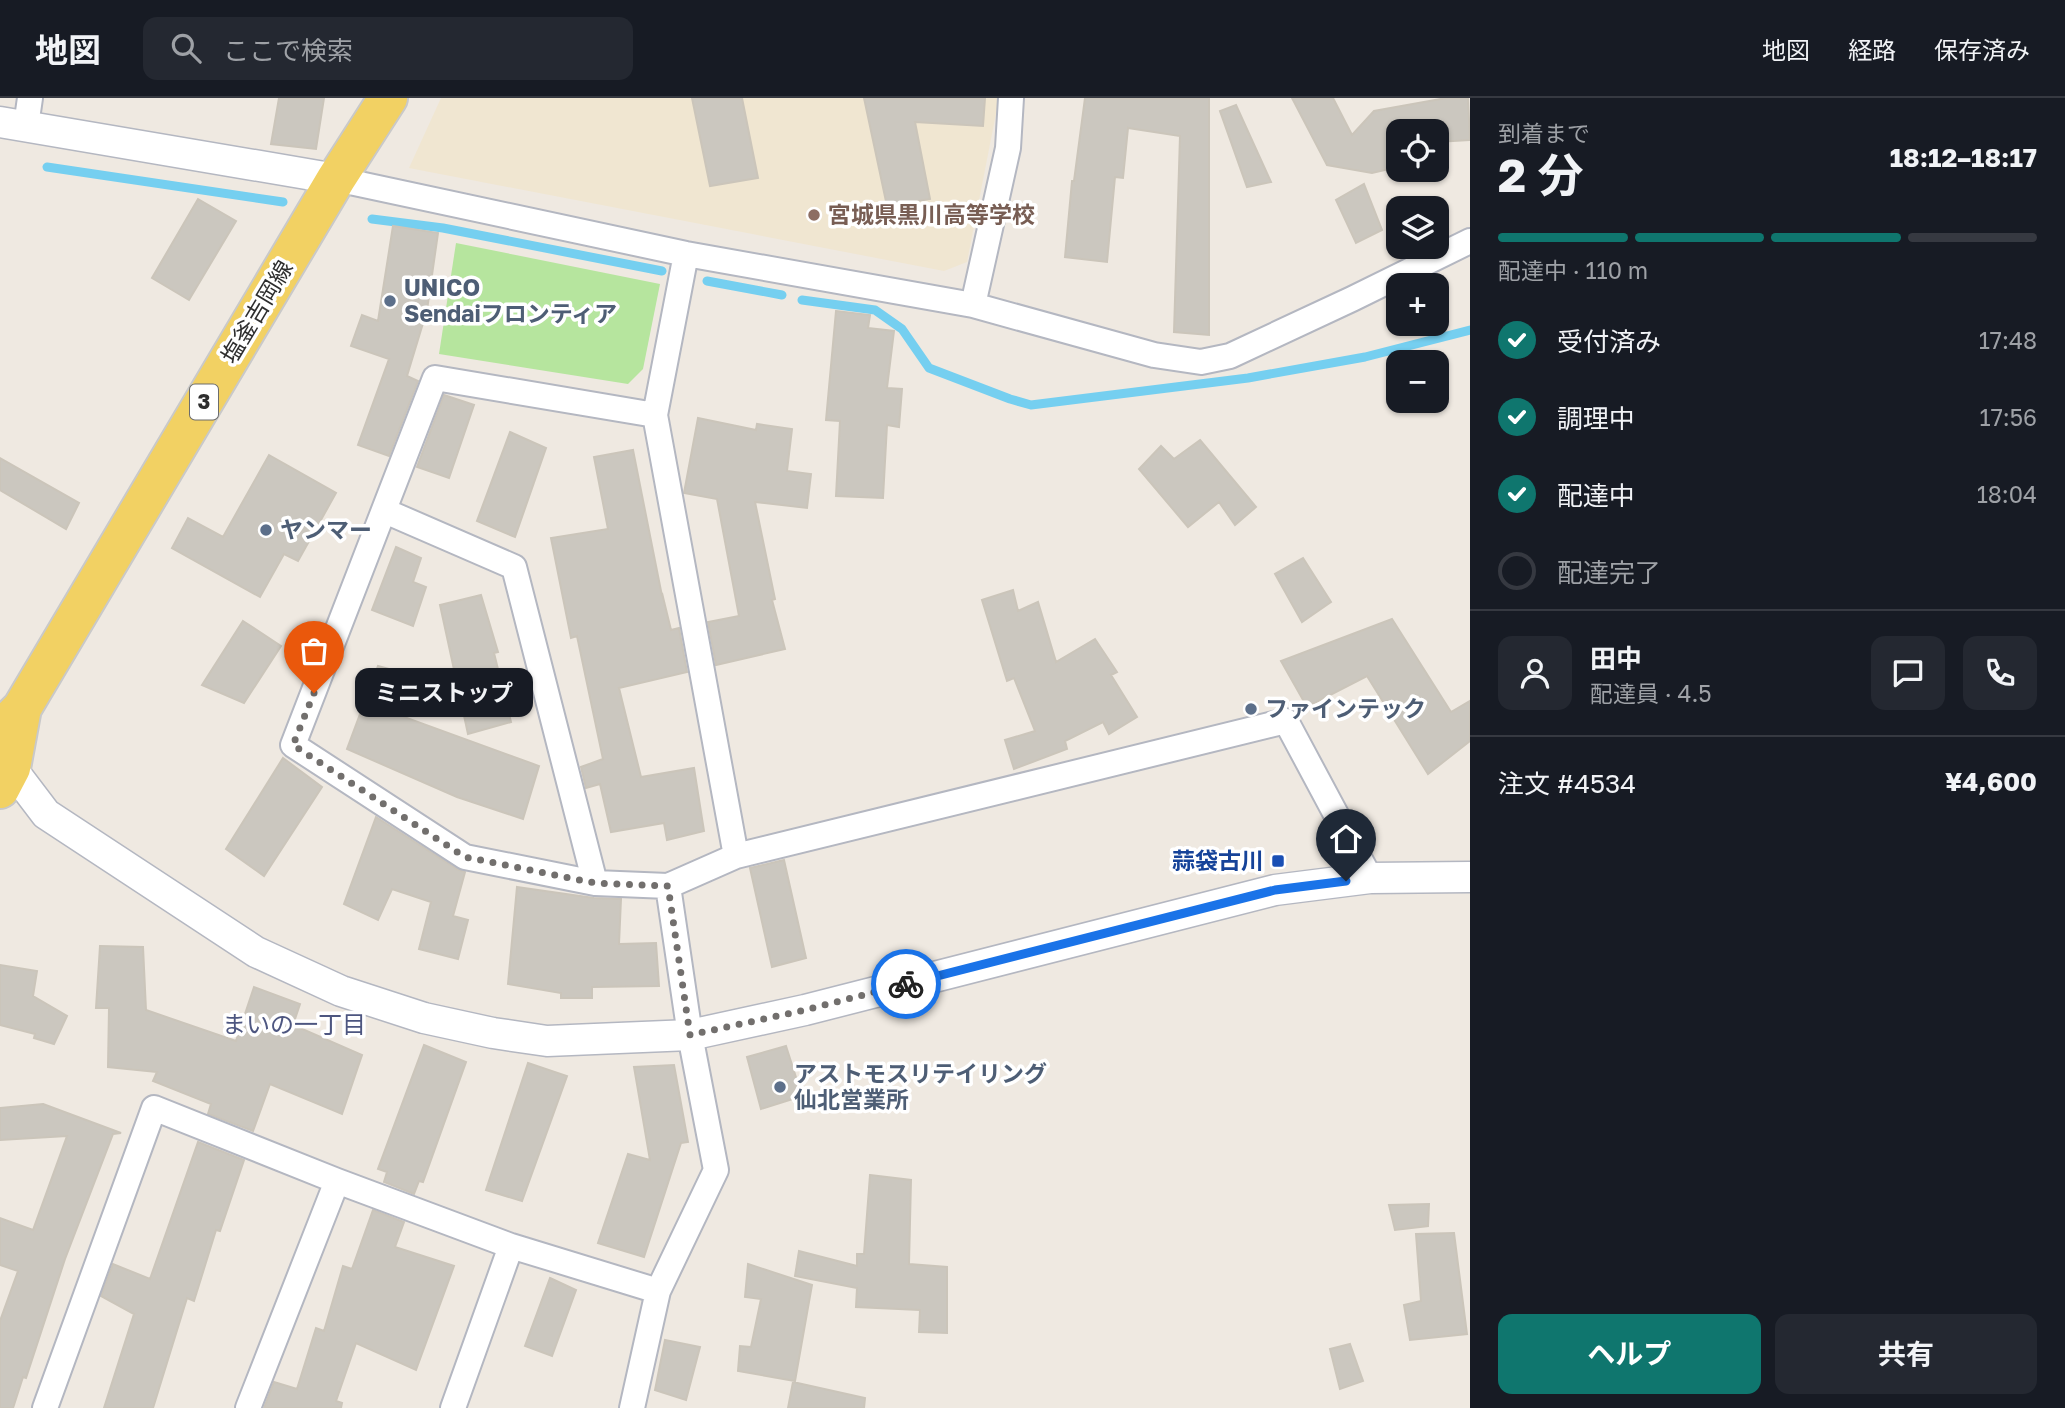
<!DOCTYPE html>
<html lang="ja">
<head>
<meta charset="utf-8">
<style>
	:root { --surface:#171b24; --page:#242831; --text:#f1f3f6; --muted:#9ea1a6; --line:#363941; --accent:#0f766e }
	body { margin:0; font-family:"Golos Text","Noto Sans JP",sans-serif; background:var(--page); color:var(--text); height:100vh; display:flex; flex-direction:column; font-size:26px; white-space:nowrap }
	* { box-sizing:border-box; margin:0 }
	p { font-size:23px; color:var(--muted) }
	.icon { flex:none; width:38px; height:38px; fill:none; stroke:currentColor; stroke-width:2; stroke-linecap:round; stroke-linejoin:round }
	.map { position:relative; flex:1; overflow:hidden }
	.drawer { display:flex; flex-direction:column; background:var(--surface); width:595px }
	.drawer>* { flex:none }
	.tools { position:absolute; left:1386px; top:21px; display:grid; gap:14px }
	.tools a { display:grid; place-items:center; width:63px; height:63px; border-radius:14px; background:var(--surface); box-shadow:0 2px 5px #0004; font-size:35px }
	.pin { position:absolute; display:grid; place-items:center; width:60px; height:60px; color:#fff; margin:-72px -30px; border-radius:50% 50% 50% 0; rotate:-45deg; box-shadow:0 0 7px #0007 }
	.pin .icon { rotate:45deg }
	.courier { position:absolute; display:grid; place-items:center; width:70px; height:70px; margin:-35px; border:5px solid #1a73e8; border-radius:50%; background:#fff; color:#222; box-shadow:0 2px 9px #0007 }
	.bubble { position:absolute; height:49px; border-radius:14px; background:var(--surface); box-shadow:0 2px 5px #0004; font-size:23px; font-weight:700; line-height:49px; text-align:center }
	.headline em { font-style:normal; font-weight:700 }
	.headline div { display:flex; flex-direction:column-reverse }
	.headline { display:flex; align-items:center; justify-content:space-between; height:119px; padding:0 28px }
	h1 { font-size:46px; font-weight:700; line-height:52px }
	.bar { display:grid; grid-template-columns:repeat(4,1fr); gap:10px 7px; align-content:center; height:84px; padding:0 28px }
	.bar i { height:9px; border-radius:5px; background:var(--line) }
	.bar .selected { background:var(--accent) }
	.bar p { grid-column:span 4 }
	.line { display:flex; align-items:center; gap:18px; padding:0 28px; border-top:2px solid var(--line) }
	.line div { flex:1 }
	.round { display:grid; place-items:center; flex:none; width:74px; height:74px; border-radius:14px; background:var(--page) }
	ol { padding:0 28px; list-style:none }
	li { display:flex; align-items:center; gap:21px; height:77px }
	li p { margin-inline-start:auto }
	li .icon { padding:7px; border-radius:50%; background:var(--accent); color:#fff; stroke-width:4 }
	li:last-child { color:var(--muted) }
	li i { width:38px; height:38px; border:4px solid var(--line); border-radius:50% }
	.button { display:flex; gap:14px; margin-top:auto; padding:14px 28px }
	.button a { flex:1; height:80px; border-radius:14px; background:var(--accent); color:#fff; font-size:28px; font-weight:700; line-height:80px; text-align:center }
	.button a+a { background:var(--page); color:var(--text) }
	header { display:flex; align-items:center; gap:42px; box-sizing:border-box; height:98px; padding:0 35px; background:var(--surface); border-bottom:2px solid var(--line) }
	header strong { font-size:33px }
	nav { display:flex; gap:38px; margin-inline-start:auto; font-size:24px }
	.search { width:490px; height:63px; background:var(--page); display:flex; align-items:center; gap:18px; box-sizing:border-box; padding:0 24px; border-radius:14px; color:var(--muted); font-size:26px }
	main { display:flex; flex:1; min-height:0 }
	.map>svg:first-child { display:block }
	.education { fill:#f0e6d1 }
	.green { fill:#b6e59e }
	.lines { fill:none; stroke-linecap:round; stroke-linejoin:round }
	.stream { stroke:#75cff0; stroke-width:9 }
	.building { fill:#cbc7bf; stroke:#cbc5ba; stroke-width:2 }
	.minor-casing { stroke:#b4b7c1; stroke-width:28 }
	.tertiary-casing { stroke:#b4b7c1; stroke-width:33 }
	.primary-casing { stroke:#c9c9c9; stroke-width:42 }
	.minor { stroke:#fff; stroke-width:24 }
	.tertiary { stroke:#fff; stroke-width:30 }
	.primary { stroke:#f2d163; stroke-width:38 }
	.done { stroke:#726f6d; stroke-width:7; stroke-dasharray:0 12.6 }
	.route { stroke:#1a73e8; stroke-width:9 }
	.education-dot { fill:#8d6e63; stroke:#fff; stroke-width:2.5 }
	.service-dot { fill:#5c6f8a; stroke:#fff; stroke-width:2.5 }
	.transit-dot { fill:#1a4fb4; stroke:#fff; stroke-width:2.5 }
	.labels { text-anchor:middle; stroke-width:7; stroke-linejoin:round; paint-order:stroke }
	.shield { fill:#fff; stroke:#6d6d6d; stroke-width:2 }
	.shield-label { font-size:21px; font-weight:bold; fill:#2e2e2e }
	.education-label { font-size:23px; font-weight:bold; fill:#785e54; stroke:#fff; text-anchor:start }
	.service-label { font-size:23px; font-weight:bold; fill:#4e5e75; stroke:#fff; text-anchor:start }
	.street-label { font-size:23px; fill:#2e2e2e; stroke:#fff }
	.transit-label { font-size:23px; font-weight:bold; fill:#164399; stroke:#fff; text-anchor:end }
	.neighbourhood-label { font-size:24px; fill:#4d5680; stroke:#fff }
</style>
</head>
<body>
<header>
<strong>地図</strong>
<div class="search"><svg class="icon" aria-label="search" viewBox="0 0 24 24"><circle cx="10" cy="10" r="6"/><path d="M15 15l6 6"/></svg>ここで検索</div>
<nav><a>地図</a><a>経路</a><a>保存済み</a></nav>
</header>
<main>
<div class="map">
<svg width="1470" height="1310" viewBox="0 0 1470 1310">
	<rect width="100%" height="100%" fill="#efe9e1"/>
	<path class="education" d="M441 0H999L967 164 944 173 409 70Z"/>
	<path class="green" d="M456 145 660 186 643 271 628 286 439 256Z"/>
	<g class="lines">
		<path class="stream" d="M47 69 283 104
			M372 121 443 130 662 173
			M707 183 782 197
			M802 202 875 212 902 231 929 270 1010 301 1031 307 1248 280 1365 259 1470 232"/>
	</g>
	<path class="building" d="M279 0H324L316 51 271 46Z
		M692 0H742L758 80 710 88Z
		M864 0H985L983 28 915 24 930 101 887 108Z
		M1085 0H1209V237L1174 234 1180 38 1128 30 1123 80 1115 79 1107 164 1065 159 1072 83H1074Z
		M1292 0H1333L1352 37 1374 13 1446 0H1468L1470 42 1437 44V33H1398V69L1372 75 1327 67Z
		M1236 7 1271 84 1247 89 1220 13Z
		M1364 86 1382 132 1356 145 1336 102Z
		M198 101 236 123 189 202 152 180Z
		M393 128 438 135 427 212 407 278 418 283 389 358 358 347 389 261 351 248 362 217 378 223Z
		M836 213 870 217 868 230 894 233 887 290 902 291 899 329 887 327 883 400 836 398 840 323 826 322Z
		M444 297 474 307 449 380 417 369Z
		M698 320 756 332 757 326 792 331 787 373 811 376 807 410 755 404 775 501 772 502 785 551 716 567 708 524 739 518 717 401 684 395Z
		M510 334 546 350 515 439 477 423Z
		M1200 342 1256 409 1235 427 1219 404 1188 429 1139 371 1161 348 1174 361Z
		M633 352 662 498V495L671 532 679 530 687 574 619 590 641 679 694 670 704 733 667 742 664 725 611 734 600 686 586 690 581 669 603 661 577 538 571 540 551 440 608 431 594 359Z
		M269 357 336 395 298 463 284 456 260 499 172 450 188 420 223 439Z
		M0 360 79 405 66 431 0 392Z
		M396 449 421 460 413 484 426 489 413 528 372 512Z
		M1303 460 1331 504 1302 524 1275 476Z
		M1013 492 1018 513 1038 504 1056 564 1095 541 1117 574 1111 577 1137 619 1109 636 1103 624 1065 643 1067 651 1014 671 1005 642 1035 633 1014 580 1007 583 982 502Z
		M481 497 498 554 494 555 511 624 468 636 440 507Z
		M1392 521 1451 614 1470 603V643L1428 676 1367 578 1307 609 1281 563Z
		M243 523 281 548 244 605 202 587Z
		M378 568 418 579 404 619 539 668 523 721 457 699 347 651Z
		M283 660 322 689 264 778 226 751Z
		M376 719 457 771 465 774 453 818 468 822 458 861 419 851 431 804 392 791 378 822 344 806Z
		M784 762 806 860 772 869 750 770Z
		M517 789 594 800 621 801 619 846 656 845 659 888 592 889V900H561V895L508 886Z
		M100 848 143 849 146 912 236 943 254 889 300 906 293 927 362 957 342 1016 270 986 253 1033 208 1016 211 1006 153 983 157 974 108 969 109 910H96Z
		M0 867 37 873 33 898 67 918 54 946 34 940 35 936 0 927Z
		M424 947 466 964 423 1084 419 1083 414 1096 384 1084 387 1074 378 1071Z
		M786 948 802 998 761 1011 747 959Z
		M528 965 567 978 522 1103 486 1092Z
		M674 967 688 1044 681 1045 644 1159 598 1145 628 1056 650 1062 634 969Z
		M43 1006 121 1035 113 1036 65 1161 26 1280 23 1279 13 1310H0V1223L18 1173 0 1167V1120L33 1132 67 1038 0 1042V1010Z
		M198 1044 244 1062 220 1133 216 1132 194 1203 187 1200 153 1310H104L134 1216 101 1198 113 1166 150 1181Z
		M870 1077 911 1082 909 1166 947 1169V1235L919 1234 920 1212 856 1209 857 1190 795 1178 799 1153 857 1168V1156H864Z
		M1429 1106 1428 1128 1395 1132 1389 1107Z
		M373 1112 404 1124 395 1149 454 1168 416 1272 356 1245 336 1303 342 1305 341 1310H264L274 1284 297 1291 316 1230 324 1233 343 1168 352 1171Z
		M1454 1135 1467 1236 1410 1242 1404 1207 1421 1203 1416 1136Z
		M748 1166 812 1187 795 1283 738 1273 740 1248 751 1249 761 1201 745 1199Z
		M550 1180 576 1192 552 1258 525 1248Z
		M665 1242 700 1249 686 1302 655 1292Z
		M1350 1246 1363 1283 1340 1291 1330 1251Z
		M793 1284 865 1300 864 1310H788Z"/>
	<g class="lines">
		<g class="minor-casing">
			<path id="minor" d="M26 28 30 0
				M336 81 686 156 973 207 1154 257 1201 264 1230 258 1352 201 1470 143
				M686 156 655 317 736 758
				M973 207 1008 50 1011 0
				M655 317 435 280 293 647 465 759 595 785 668 788 736 758 1286 623 1370 780
				M385 413 514 469 595 785
				M45 1310 154 1010 337 1083 511 1148 658 1193
				M248 1310 337 1083
				M453 1310 511 1148
				M632 1310 658 1193 716 1072 690 937 668 788"/>
		</g>
		<g class="tertiary-casing">
			<path id="tertiary" d="M0 24 336 81
				M11 670 46 716 256 854 341 893 424 920 493 935 547 943 690 937 805 912 1275 792 1370 780 1470 779"/>
		</g>
		<g class="primary-casing">
			<path id="primary" d="M0 632 22 610 336 81 388 0
				M0 691 11 670 22 610"/>
		</g>
		<use href="#minor" class="minor"/>
		<use href="#tertiary" class="tertiary"/>
		<use href="#primary" class="primary"/>
	</g>
	<g class="lines">
		<path class="done" d="M314 595 293 647 465 759 595 785 668 788 690 937 805 912 906 886"/>
		<path class="route" d="M906 886 1275 792 1346 783"/>
	</g>
	<circle class="education-dot" cx="814" cy="117" r="7"/>
	<g class="service-dot">
		<circle cx="390" cy="203" r="7"/>
		<circle cx="266" cy="432" r="7"/>
		<circle cx="1251" cy="611" r="7"/>
		<circle cx="780" cy="989" r="7"/>
	</g>
	<rect class="transit-dot" x="1271" y="756" width="14" height="14" rx="3.5"/>
	<g class="labels">
		<rect class="shield" x="190" y="286.5" width="28" height="35" rx="5"/>
		<g class="shield-label">
			<text x="204" y="311">3</text>
		</g>
		<g class="education-label">
			<text x="828" y="125">宮城県黒川高等学校</text>
		</g>
		<g class="service-label">
			<text x="404" y="198">UNICO<tspan x="404" dy="26">Sendaiフロンティア</tspan></text>
			<text x="280" y="440">ヤンマー</text>
			<text x="1265" y="619">ファインテック</text>
			<text x="794" y="984">アストモスリテイリング<tspan x="794" dy="26">仙北営業所</tspan></text>
		</g>
		<g class="street-label">
			<text transform="translate(257 214) rotate(-59)" y="8">塩釜吉岡線</text>
		</g>
		<g class="transit-label">
			<text x="1264" y="771">蒜袋古川</text>
		</g>
		<g class="neighbourhood-label">
			<text x="294" y="935">まいの一丁目</text>
		</g>
	</g>
</svg>
<div class="tools">
<a><svg class="icon" aria-label="locate" viewBox="0 0 24 24"><circle cx="12" cy="12" r="6"/><path d="M12 2v4M12 18v4M2 12h4M18 12h4"/></svg></a>
<a><svg class="icon" aria-label="layers" viewBox="0 0 24 24"><path d="M12 4l9 5-9 5-9-5zM3 14l9 5 9-5"/></svg></a>
<a>+</a>
<a>−</a>
</div>
<div class="pin" style="left:314px;top:595px;background:#ea580c"><svg class="icon" aria-label="bag" viewBox="0 0 24 24"><path d="M5 8h14l-1 12H6zM9 8a3 3 0 0 1 6 0"/></svg></div>
<div class="pin" style="left:1346px;top:783px;background:#1f2937"><svg class="icon" aria-label="home" viewBox="0 0 24 24"><path d="M3 11l9-7 9 7M6 9v11h12V9"/></svg></div>
<div class="courier" style="left:906px;top:886px"><svg class="icon" aria-label="bike" viewBox="0 0 24 24"><circle cx="6" cy="16" r="4"/><circle cx="18" cy="16" r="4"/><path d="M6 16l4-8h5l3 8M10 8l3 8H6M13 5h3"/></svg></div>
<div class="bubble" style="left:355px;top:570px;width:178px">ミニストップ</div>
</div>
<section class="drawer">
<div class="headline"><div><h1>2 分</h1><p>到着まで</p></div><em>18:12–18:17</em></div>
<div class="bar"><i class="selected"></i><i class="selected"></i><i class="selected"></i><i></i><p>配達中 · 110 m</p></div>
<ol>
<li><svg class="icon" aria-label="check" viewBox="0 0 24 24"><path d="M5 12l5 5 9-10"/></svg>受付済み<p>17:48</p></li>
<li><svg class="icon" aria-label="check" viewBox="0 0 24 24"><path d="M5 12l5 5 9-10"/></svg>調理中<p>17:56</p></li>
<li><svg class="icon" aria-label="check" viewBox="0 0 24 24"><path d="M5 12l5 5 9-10"/></svg>配達中<p>18:04</p></li>
<li><i></i>配達完了</li>
</ol>
<div class="line" style="height:126px"><a class="round"><svg class="icon" aria-label="person" viewBox="0 0 24 24"><circle cx="12" cy="8" r="4"/><path d="M4 21q1-7 8-7t8 7"/></svg></a><div><b>田中</b><p>配達員 · 4.5</p></div><a class="round"><svg class="icon" aria-label="chat" viewBox="0 0 24 24"><path d="M4 5h16v11H9l-5 4z"/></svg></a><a class="round"><svg class="icon" aria-label="phone" viewBox="0 0 24 24"><path d="M5 4h4l2 5-3 2q2 4 5 5l2-3 5 2v4C11 20 4 13 5 4z"/></svg></a></div>
<div class="line" style="height:91px"><div>注文 #4534</div><b>¥4,600</b></div>
<div class="button"><a>ヘルプ</a><a>共有</a></div>
</section>
</main>
</body>
</html>
